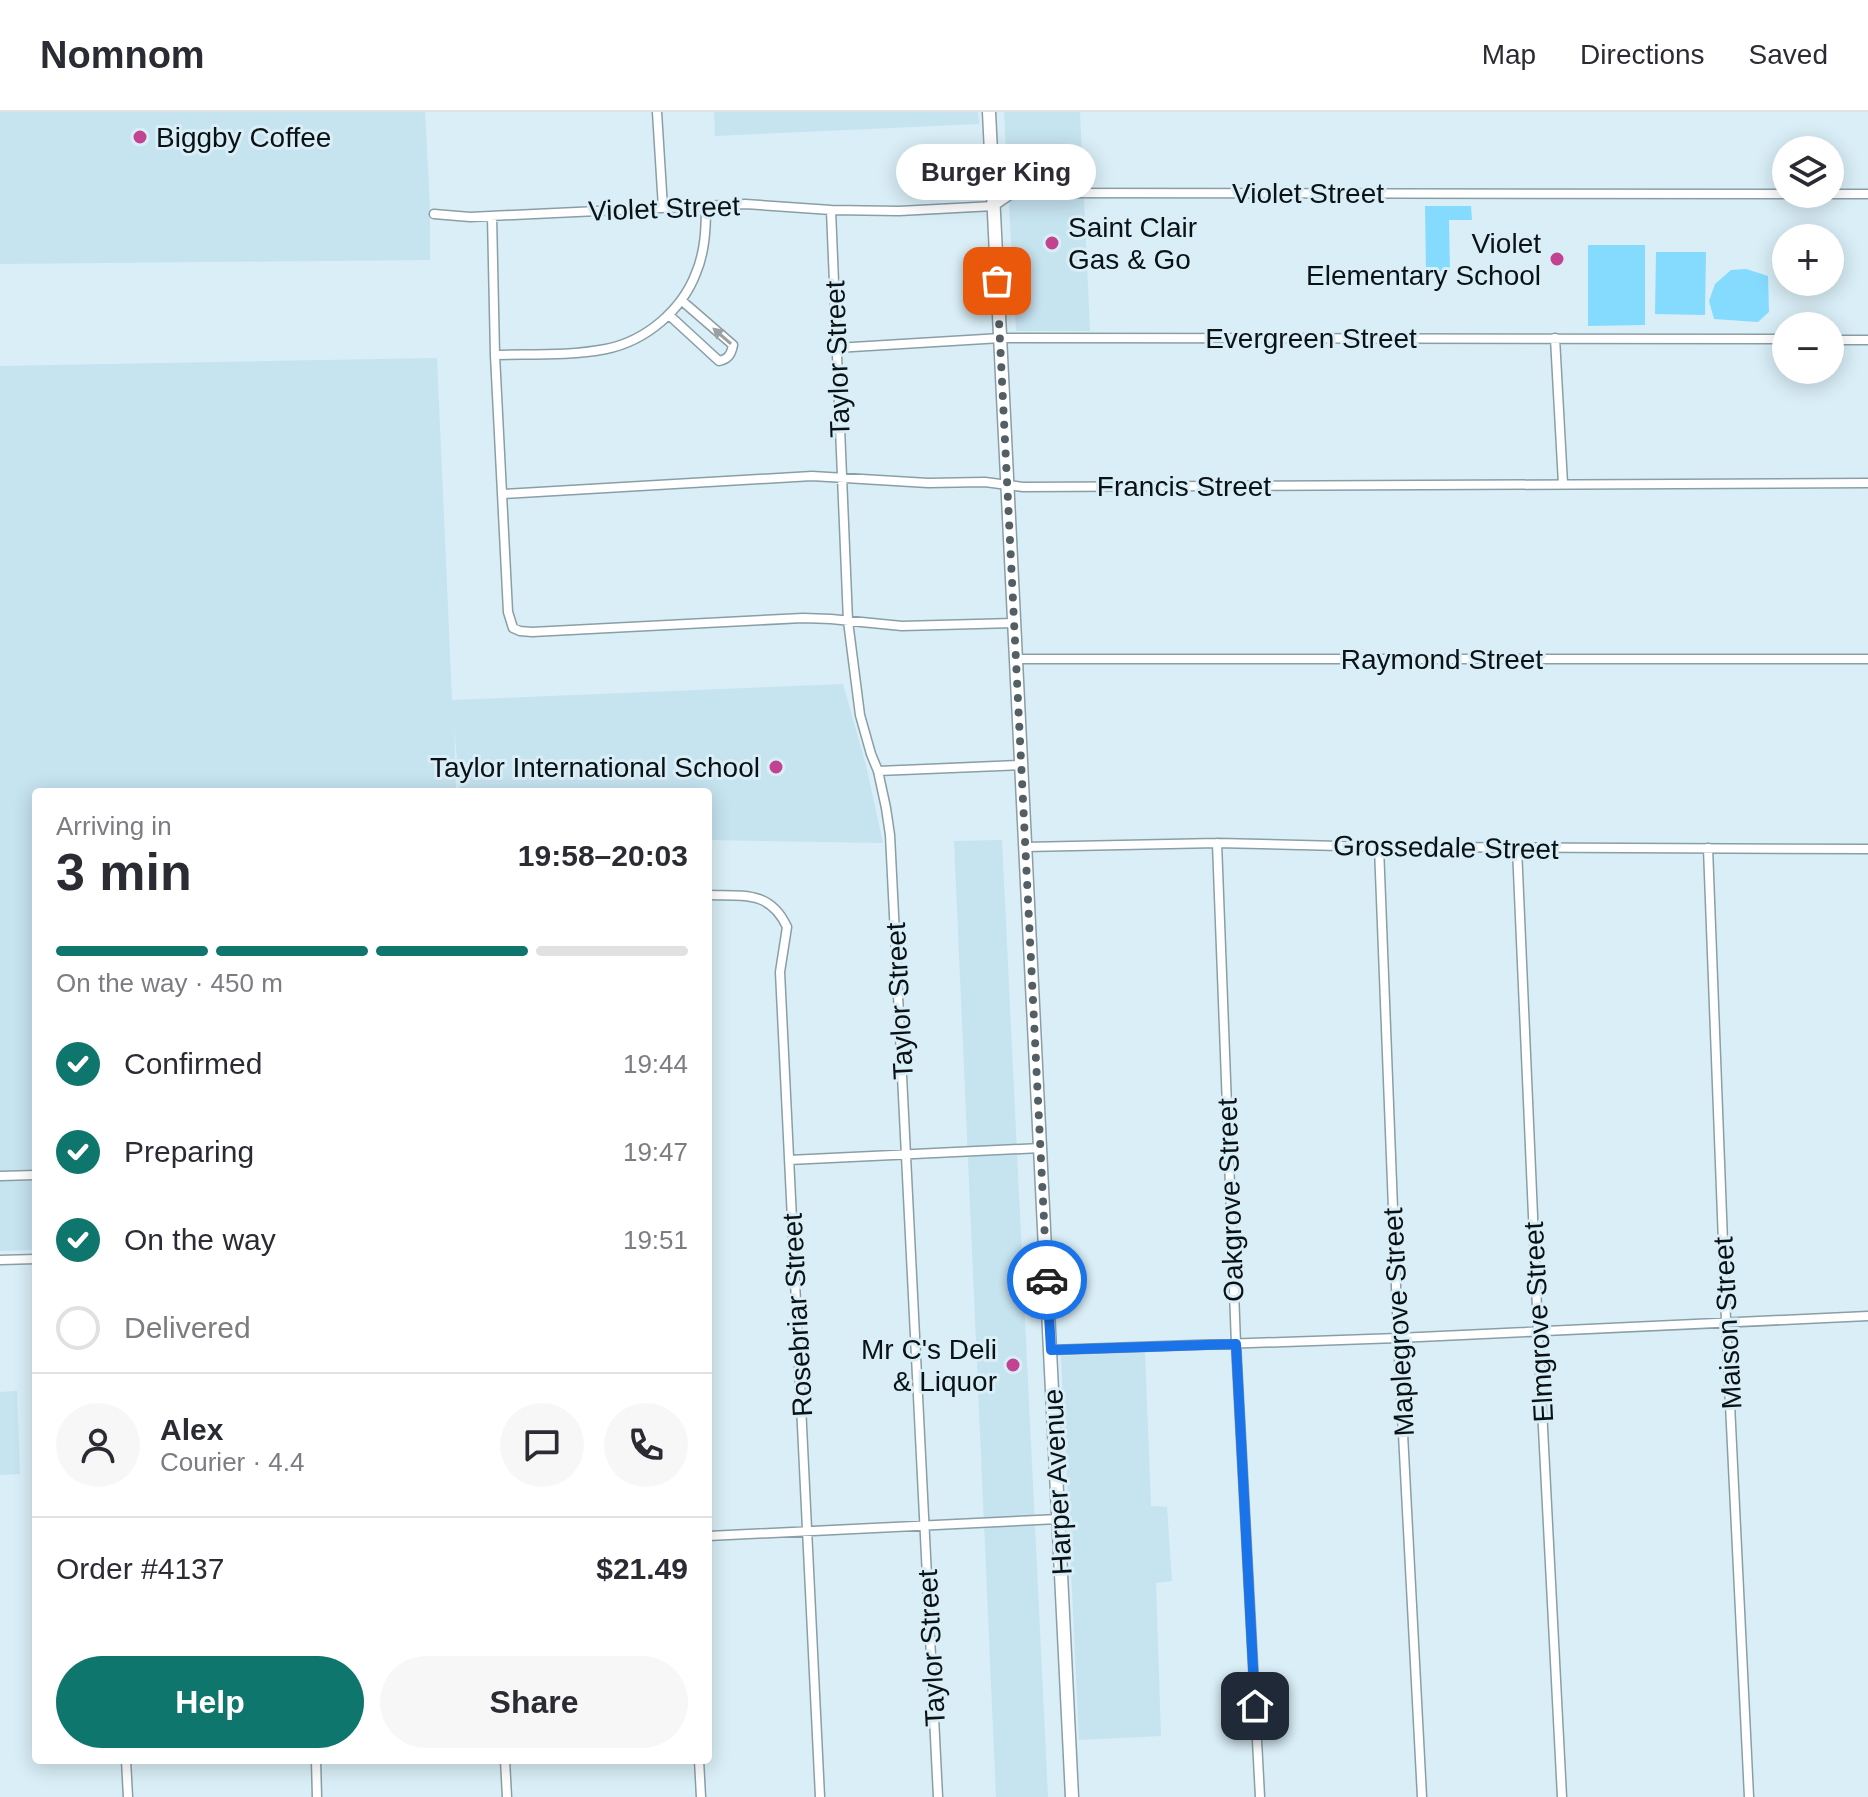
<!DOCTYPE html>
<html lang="en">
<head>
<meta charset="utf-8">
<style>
	:root { --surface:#fff; --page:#f7f7f7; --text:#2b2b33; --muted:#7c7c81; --line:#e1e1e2; --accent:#0f766e }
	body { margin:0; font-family:Arial,sans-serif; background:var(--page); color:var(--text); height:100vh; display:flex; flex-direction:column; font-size:30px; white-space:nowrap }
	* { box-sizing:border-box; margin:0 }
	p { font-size:26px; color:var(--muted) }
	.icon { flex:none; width:44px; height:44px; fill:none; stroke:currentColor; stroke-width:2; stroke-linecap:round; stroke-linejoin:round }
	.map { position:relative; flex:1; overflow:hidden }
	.panel { position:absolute; left:32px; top:676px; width:680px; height:976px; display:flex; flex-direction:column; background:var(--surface); border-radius:8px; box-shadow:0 4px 20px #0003 }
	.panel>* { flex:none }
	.buttons { position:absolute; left:1772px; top:24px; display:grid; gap:16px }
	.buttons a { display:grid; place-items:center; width:72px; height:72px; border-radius:50%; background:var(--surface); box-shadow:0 4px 20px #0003; font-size:40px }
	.pin { position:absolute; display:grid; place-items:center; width:68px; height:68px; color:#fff; margin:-34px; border-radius:16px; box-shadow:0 4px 12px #0006 }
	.courier { position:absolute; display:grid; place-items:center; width:80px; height:80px; margin:-40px; border:6px solid #1a73e8; border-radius:50%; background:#fff; color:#222; box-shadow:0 2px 10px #0007 }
	.bubble { position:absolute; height:56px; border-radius:28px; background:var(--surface); box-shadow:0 4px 20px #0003; font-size:26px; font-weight:800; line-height:56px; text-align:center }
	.headline em { font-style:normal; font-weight:800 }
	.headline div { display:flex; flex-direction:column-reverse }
	.headline { display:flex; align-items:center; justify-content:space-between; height:136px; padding:0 24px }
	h1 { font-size:52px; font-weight:800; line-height:60px }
	.bar { display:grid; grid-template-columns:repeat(4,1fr); gap:12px 8px; align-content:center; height:96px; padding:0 24px }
	.bar i { height:10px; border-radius:6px; background:var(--line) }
	.bar .current { background:var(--accent) }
	.bar p { grid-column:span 4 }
	.line { display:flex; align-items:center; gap:20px; padding:0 24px; border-top:2px solid var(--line) }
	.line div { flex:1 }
	.round { display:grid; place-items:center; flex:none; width:84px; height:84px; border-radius:42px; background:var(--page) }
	ol { padding:0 24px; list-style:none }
	li { display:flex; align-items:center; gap:24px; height:88px }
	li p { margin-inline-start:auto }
	li .icon { padding:8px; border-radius:50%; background:var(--accent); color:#fff; stroke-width:4 }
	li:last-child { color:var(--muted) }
	li i { width:44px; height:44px; border:4px solid var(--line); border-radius:50% }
	.button { display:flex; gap:16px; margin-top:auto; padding:16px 24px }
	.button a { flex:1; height:92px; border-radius:48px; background:var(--accent); color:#fff; font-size:32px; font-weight:800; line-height:92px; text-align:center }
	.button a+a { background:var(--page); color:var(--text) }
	header { display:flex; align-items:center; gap:48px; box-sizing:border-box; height:112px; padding:0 40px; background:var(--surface); border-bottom:2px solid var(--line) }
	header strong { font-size:38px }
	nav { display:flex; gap:44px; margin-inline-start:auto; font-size:28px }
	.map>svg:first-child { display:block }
	.built { fill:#c6e3f0 }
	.green { fill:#85dbfd }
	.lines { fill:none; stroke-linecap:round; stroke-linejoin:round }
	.minor-casing { stroke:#8a9ea6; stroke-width:11 }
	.secondary-casing { stroke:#8a9ea6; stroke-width:15 }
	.minor { stroke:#fff; stroke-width:8 }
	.secondary { stroke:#fff; stroke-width:12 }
	.oneway { fill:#9da0a1 }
	.done { stroke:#535f64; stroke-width:8; stroke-dasharray:0 14.4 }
	.route { stroke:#1a73e8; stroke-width:10 }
	.poi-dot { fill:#c2438f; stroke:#d9eef7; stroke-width:3 }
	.labels { text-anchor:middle; stroke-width:6; stroke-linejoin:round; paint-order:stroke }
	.poi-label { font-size:28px; fill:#0b1215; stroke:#d9eef7; text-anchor:end }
	.street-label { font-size:28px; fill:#0b1215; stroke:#d9eef7 }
</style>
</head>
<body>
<header>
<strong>Nomnom</strong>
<nav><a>Map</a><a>Directions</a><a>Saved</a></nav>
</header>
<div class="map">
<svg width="1868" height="1685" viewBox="0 0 1868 1685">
	<rect width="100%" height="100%" fill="#d9eef7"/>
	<path class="built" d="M0 0H425L430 94V148L0 152Z
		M714 0H978L979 12 715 24Z
		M1004 0H1080L1090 219H1016Z
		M437 246 452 588 843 572 866 653 883 731 708 728V680H460L454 616 456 680H36V1138L0 1139V254Z
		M1002 728 1048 1685H996L954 729Z
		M1145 1240 1151 1394 1167 1395 1172 1469 1156 1471 1161 1624 1079 1628 1061 1244Z
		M17 1279 20 1362 0 1363V1280Z"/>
	<path class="green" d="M1425 94H1471L1472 108H1449L1450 159H1426Z
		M1588 133H1645V213L1588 214Z
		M1656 140H1706L1705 203 1655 202Z
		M1746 157 1768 164 1769 200 1758 210 1714 207 1709 189 1715 172 1731 158Z"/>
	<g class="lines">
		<g class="minor-casing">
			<path id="minor" d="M657 0 663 96
				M1830 82H1868
				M831 98 848 509 860 603 871 642 878 659 886 696 890 723 938 1685
				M434 102 470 105 745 92 831 98 899 99 994 94 1013 81 1792 82
				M492 104 495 243 508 500 513 516 520 519 532 520 803 506 831 507 902 514 1014 511
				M669 203 719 249C728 247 731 243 733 233L681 188
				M1555 226 1563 372
				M1830 228H1868
				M836 236 1001 226 1786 227
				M495 243C531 242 570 244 606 237 646 229 682 198 696 161 705 140 706 116 706 94
				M502 382 812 364 928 371 985 370 1023 375 1868 371
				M1016 547H1868
				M878 659 1021 653
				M1217 731 1236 1232 1260 1685
				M1025 735 1217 731 1379 735 1868 737
				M1379 735 1398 1226 1422 1685
				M1517 736 1538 1219 1562 1685
				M1708 736 1726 1209 1749 1685
				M708 783C743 784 770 778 787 815L780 860 820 1685
				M789 1048 1041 1036
				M0 1064 36 1063
				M0 1148 36 1147
				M1051 1238 1398 1226 1868 1204
				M708 1424 1059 1407
				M126 1648 128 1685
				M316 1648 317 1685
				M505 1648 507 1685
				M699 1648 701 1685"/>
		</g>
		<g class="secondary-casing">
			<path id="secondary" d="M989 0 1072 1685"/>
		</g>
		<use href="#minor" class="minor"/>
		<use href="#secondary" class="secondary"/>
	</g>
	<defs><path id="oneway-solid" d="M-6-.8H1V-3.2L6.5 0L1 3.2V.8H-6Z" transform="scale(2)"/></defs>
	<use class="oneway" href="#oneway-solid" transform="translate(722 224) rotate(-139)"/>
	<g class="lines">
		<path class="done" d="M997 169 1047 1168"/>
		<path class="route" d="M1047 1168 1051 1238 1236 1232 1255 1594"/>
	</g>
	<g class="poi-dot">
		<circle cx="140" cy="25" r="8"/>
		<circle cx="1052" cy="131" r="8"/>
		<circle cx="1557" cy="147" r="8"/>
		<circle cx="776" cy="655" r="8"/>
		<circle cx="1013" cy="1253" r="8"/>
	</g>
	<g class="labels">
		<g class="poi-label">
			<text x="156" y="35" text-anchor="start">Biggby Coffee</text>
			<text x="1068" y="125" text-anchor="start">Saint Clair<tspan x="1068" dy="32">Gas &amp; Go</tspan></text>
			<text x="1541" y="141">Violet<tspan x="1541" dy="32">Elementary School</tspan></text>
			<text x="760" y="665">Taylor International School</text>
			<text x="997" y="1247">Mr C's Deli<tspan x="997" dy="32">&amp; Liquor</tspan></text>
		</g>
		<g class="street-label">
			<text x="1308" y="91">Violet Street</text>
			<text transform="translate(664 96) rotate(-2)" y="10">Violet Street</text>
			<text x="1311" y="236">Evergreen Street</text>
			<text transform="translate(837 247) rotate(-92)" y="10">Taylor Street</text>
			<text x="1184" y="384">Francis Street</text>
			<text x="1442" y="557">Raymond Street</text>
			<text transform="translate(1446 735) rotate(1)" y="10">Grossedale Street</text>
			<text transform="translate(899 889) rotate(-93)" y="10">Taylor Street</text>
			<text transform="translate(1230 1088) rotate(-92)" y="10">Oakgrove Street</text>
			<text transform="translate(797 1203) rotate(-93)" y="10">Rosebriar Street</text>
			<text transform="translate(1398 1210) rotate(-93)" y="10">Maplegrove Street</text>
			<text transform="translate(1538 1210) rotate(-93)" y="10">Elmgrove Street</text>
			<text transform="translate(1727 1211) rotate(-93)" y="10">Maison Street</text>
			<text transform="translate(1057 1370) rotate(-93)" y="10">Harper Avenue</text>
			<text transform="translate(931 1536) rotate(-93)" y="10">Taylor Street</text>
		</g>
	</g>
</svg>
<div class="buttons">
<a><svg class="icon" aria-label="layers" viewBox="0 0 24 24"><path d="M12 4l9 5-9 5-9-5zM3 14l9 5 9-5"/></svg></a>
<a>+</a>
<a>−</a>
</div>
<div class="pin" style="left:997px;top:169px;background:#ea580c"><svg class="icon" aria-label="bag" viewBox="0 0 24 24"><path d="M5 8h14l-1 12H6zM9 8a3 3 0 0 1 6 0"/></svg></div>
<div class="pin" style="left:1255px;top:1594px;background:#1f2937"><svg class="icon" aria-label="home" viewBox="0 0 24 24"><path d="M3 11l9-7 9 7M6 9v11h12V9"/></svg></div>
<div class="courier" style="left:1047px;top:1168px"><svg class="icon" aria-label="car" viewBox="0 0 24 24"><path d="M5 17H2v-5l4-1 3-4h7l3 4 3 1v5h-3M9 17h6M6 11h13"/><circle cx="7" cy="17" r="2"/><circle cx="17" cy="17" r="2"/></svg></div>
<div class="bubble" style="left:896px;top:32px;width:200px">Burger King</div>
<section class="panel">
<div class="headline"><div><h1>3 min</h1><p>Arriving in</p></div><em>19:58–20:03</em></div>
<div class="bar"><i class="current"></i><i class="current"></i><i class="current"></i><i></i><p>On the way · 450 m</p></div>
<ol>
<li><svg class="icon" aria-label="check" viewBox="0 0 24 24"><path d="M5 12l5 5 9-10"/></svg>Confirmed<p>19:44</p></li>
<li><svg class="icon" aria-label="check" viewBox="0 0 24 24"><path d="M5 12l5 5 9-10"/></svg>Preparing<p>19:47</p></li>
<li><svg class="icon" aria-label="check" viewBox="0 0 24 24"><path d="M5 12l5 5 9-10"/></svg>On the way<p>19:51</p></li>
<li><i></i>Delivered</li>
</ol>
<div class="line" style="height:144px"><a class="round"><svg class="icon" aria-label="person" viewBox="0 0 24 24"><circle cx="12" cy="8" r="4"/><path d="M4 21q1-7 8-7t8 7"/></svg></a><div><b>Alex</b><p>Courier · 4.4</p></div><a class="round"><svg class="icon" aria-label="chat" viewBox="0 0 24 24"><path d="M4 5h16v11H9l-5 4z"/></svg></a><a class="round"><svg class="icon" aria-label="phone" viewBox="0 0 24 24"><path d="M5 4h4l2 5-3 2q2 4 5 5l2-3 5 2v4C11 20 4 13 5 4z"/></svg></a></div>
<div class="line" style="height:104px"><div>Order #4137</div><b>$21.49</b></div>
<div class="button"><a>Help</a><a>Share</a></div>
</section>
</div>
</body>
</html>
